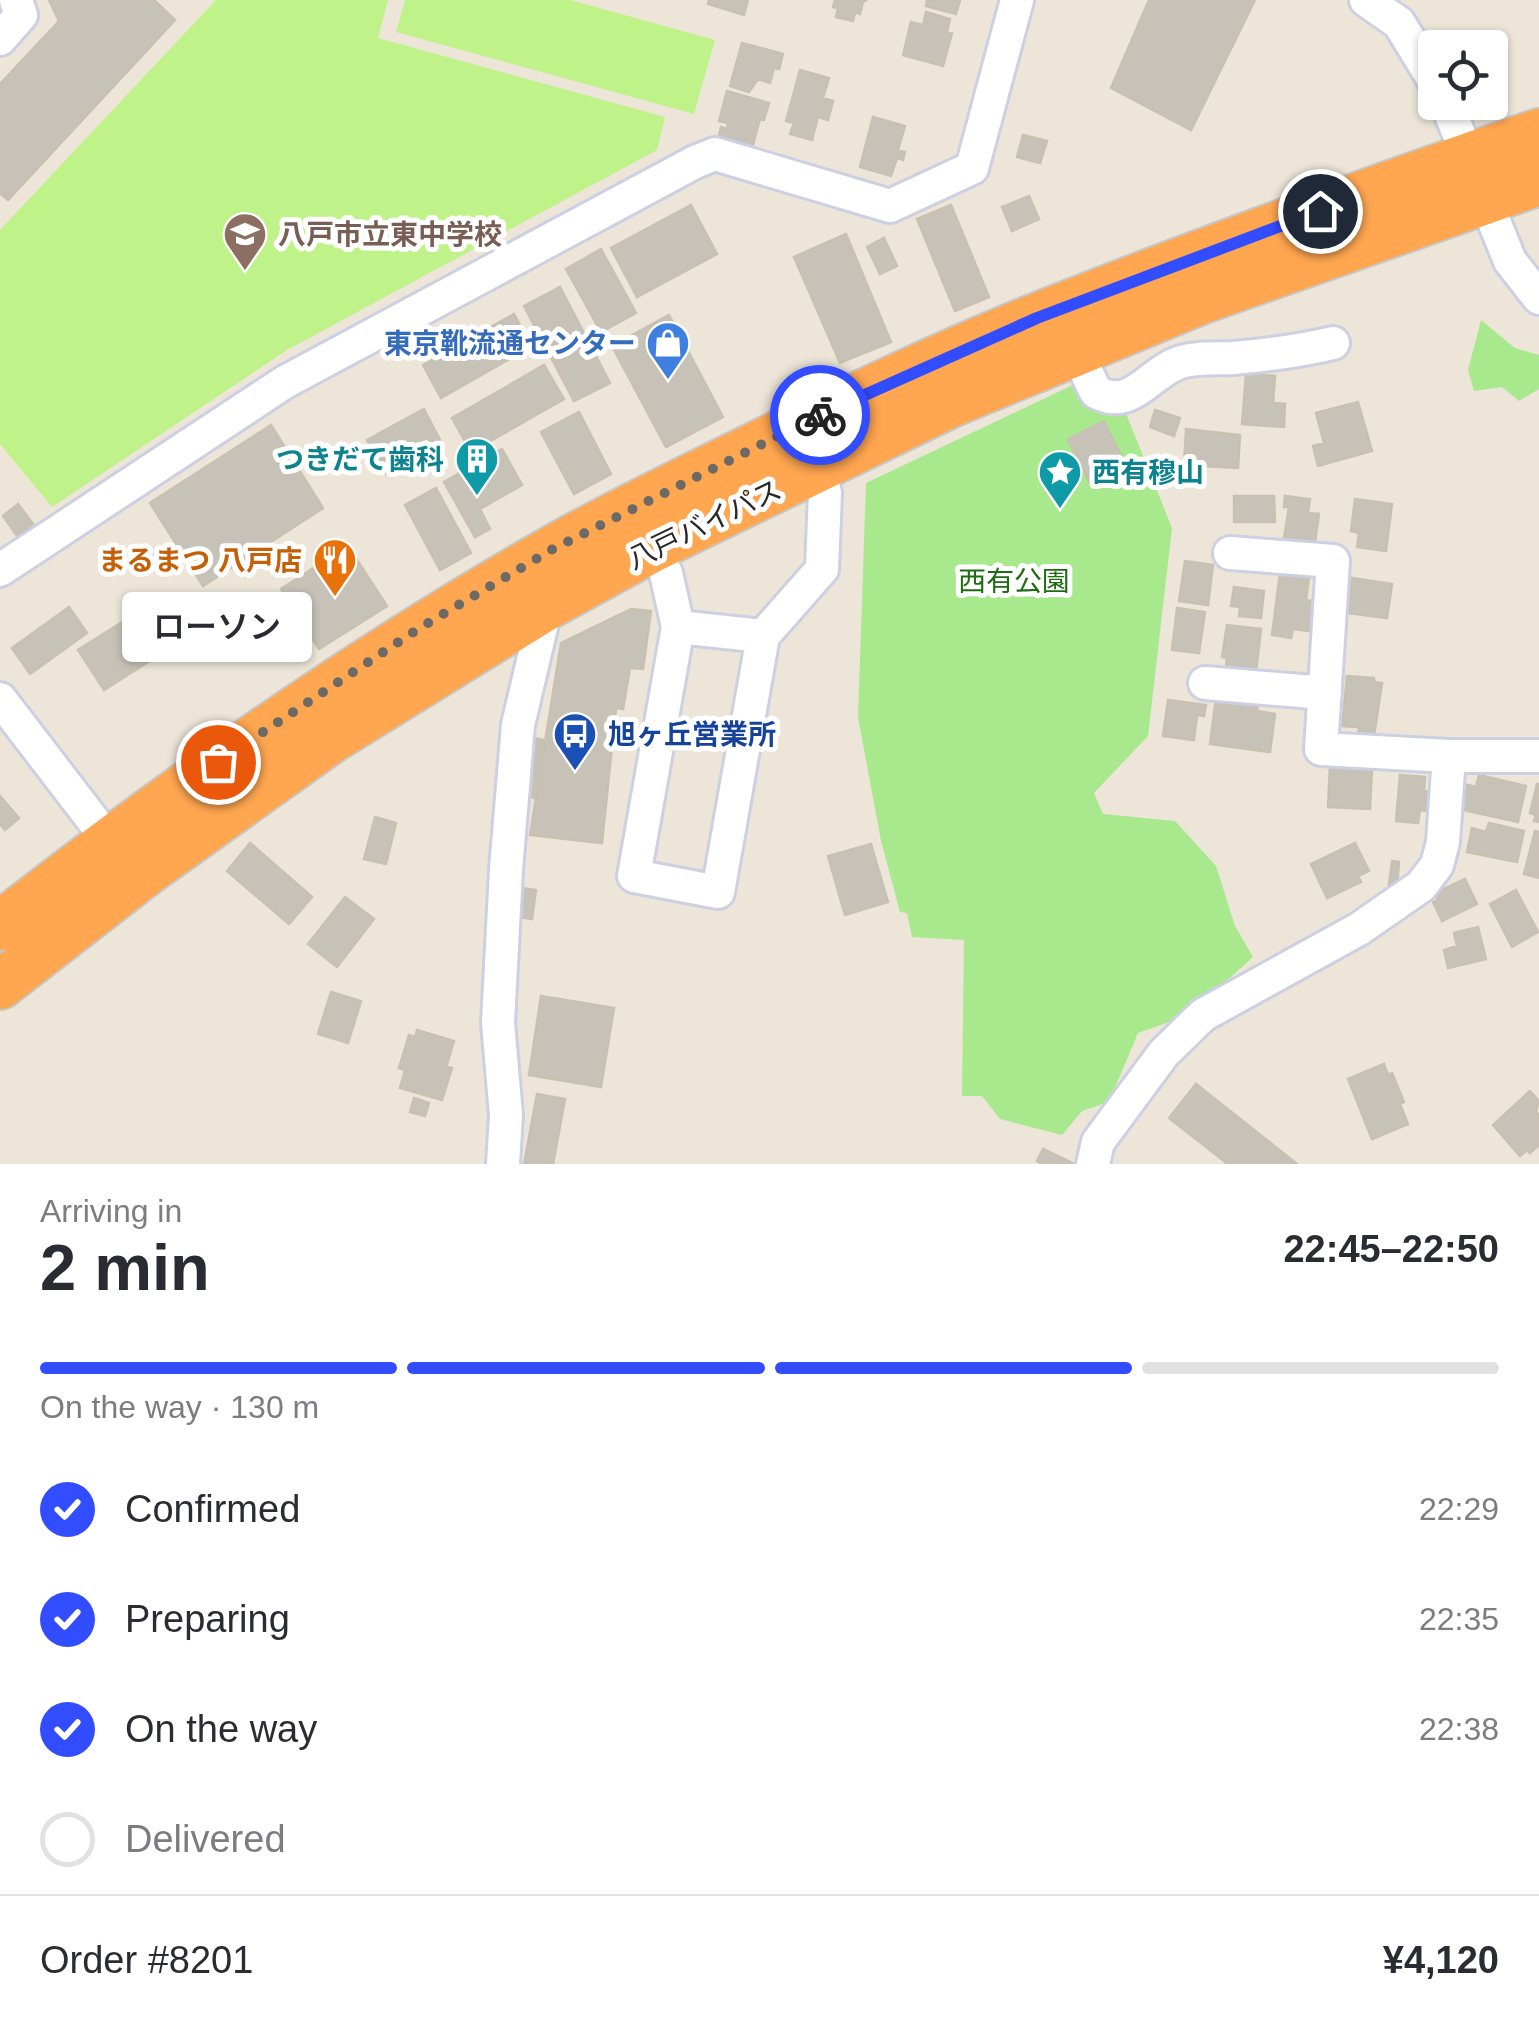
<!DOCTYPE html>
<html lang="en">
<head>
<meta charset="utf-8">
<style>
	:root { --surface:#fff; --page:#f7f7f7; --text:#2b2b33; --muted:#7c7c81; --line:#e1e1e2; --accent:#324cff }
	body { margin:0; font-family:Helvetica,"Noto Sans JP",sans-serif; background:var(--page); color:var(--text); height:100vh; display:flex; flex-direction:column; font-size:38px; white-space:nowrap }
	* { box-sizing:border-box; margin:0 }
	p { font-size:32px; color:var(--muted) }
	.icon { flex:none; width:55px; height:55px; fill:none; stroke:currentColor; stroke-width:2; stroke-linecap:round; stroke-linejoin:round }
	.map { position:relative; height:1164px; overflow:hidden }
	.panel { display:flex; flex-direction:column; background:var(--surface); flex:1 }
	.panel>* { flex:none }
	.fabs { position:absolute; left:1418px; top:30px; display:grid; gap:20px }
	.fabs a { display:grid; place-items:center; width:90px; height:90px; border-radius:10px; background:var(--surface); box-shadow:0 2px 8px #0004; font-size:50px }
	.pin { position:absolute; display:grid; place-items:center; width:85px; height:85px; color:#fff; margin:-42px; border:5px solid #fff; border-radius:50%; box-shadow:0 2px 10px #0007 }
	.courier { position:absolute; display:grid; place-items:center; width:100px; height:100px; margin:-50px; border:8px solid #324cff; border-radius:50%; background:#fff; color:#222; box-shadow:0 2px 12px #0007 }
	.bubble { position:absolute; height:70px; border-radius:10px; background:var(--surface); box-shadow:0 2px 8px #0004; font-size:32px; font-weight:600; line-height:70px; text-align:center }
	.head em { font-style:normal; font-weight:600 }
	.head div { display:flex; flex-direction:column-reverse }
	.head { display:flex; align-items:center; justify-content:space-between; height:170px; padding:0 40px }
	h1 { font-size:65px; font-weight:600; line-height:75px }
	.bar { display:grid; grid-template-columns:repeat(4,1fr); gap:15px 10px; align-content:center; height:120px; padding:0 40px }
	.bar i { height:12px; border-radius:8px; background:var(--line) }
	.bar .current { background:var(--accent) }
	.bar p { grid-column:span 4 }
	.line { display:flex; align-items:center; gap:25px; padding:0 40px; border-top:2px solid var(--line) }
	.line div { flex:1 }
	ol { padding:0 40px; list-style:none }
	li { display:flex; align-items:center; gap:30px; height:110px }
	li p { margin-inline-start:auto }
	li .icon { padding:10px; border-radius:50%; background:var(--accent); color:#fff; stroke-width:4 }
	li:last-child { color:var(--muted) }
	li i { width:55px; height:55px; border:5px solid var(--line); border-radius:50% }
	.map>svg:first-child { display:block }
	.green { fill:#a8e98e }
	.pitch { fill:#bff288 }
	.building { fill:#c7c2b8; stroke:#c8c1b2; stroke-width:2.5 }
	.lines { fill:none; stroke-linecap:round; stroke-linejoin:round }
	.minor-casing { stroke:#cdd0e3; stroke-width:38 }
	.highway-casing { stroke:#c7c7c7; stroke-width:52 }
	.minor { stroke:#fff; stroke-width:32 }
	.highway { stroke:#ffa650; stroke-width:48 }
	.done { stroke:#6d6a66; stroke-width:10; stroke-dasharray:0 18 }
	.route { stroke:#324cff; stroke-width:12 }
	.labels { text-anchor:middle; stroke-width:10; stroke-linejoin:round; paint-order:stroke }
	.education-label { font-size:28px; font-weight:bold; fill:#785e54; stroke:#fff; text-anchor:start }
	.shop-label { font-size:28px; font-weight:bold; fill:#366cbe; stroke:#fff; text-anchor:end }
	.culture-label { font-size:28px; font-weight:bold; fill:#0d838f; stroke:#fff; text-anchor:end }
	.street-label { font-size:28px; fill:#282828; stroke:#fff }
	.food-label { font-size:28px; font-weight:bold; fill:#c56008; stroke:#fff; text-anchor:end }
	.park-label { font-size:28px; fill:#1f6b12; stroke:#fff }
	.transit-label { font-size:28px; font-weight:bold; fill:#164399; stroke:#fff; text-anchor:start }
</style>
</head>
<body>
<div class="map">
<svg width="1539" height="1164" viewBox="0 0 1539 1164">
	<rect width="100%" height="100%" fill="#ece5d8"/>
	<path class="green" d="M1481 320 1515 348 1539 355V389L1519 401 1502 387 1474 391 1468 370Z
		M1075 384 1125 411 1172 528 1148 736 1094 793 1103 814 1175 821 1216 866 1235 926 1253 957 1189 1015 1138 1033 1109 1102 1082 1111 1062 1135 1000 1119 982 1096H962L964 940 912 937 907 913 900 912 881 841 858 717 866 483Z"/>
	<path class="pitch" d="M216 0H388L378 38 665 117 657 150 287 350 52 507 0 444V230Z
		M405 0H570L715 40 694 114 396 32Z"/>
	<path class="building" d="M49 0H154L175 20 8 200 0 193V84L59 21Z
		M709 0H748L744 15 708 4Z
		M835 0H867L863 2 860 14 855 12 853 21 836 17 838 8 833 7Z
		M927 0H960L956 14 926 6Z
		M1149 0H1255L1191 130 1111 88Z
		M926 12 950 19 947 32 952 33 943 66 903 55 911 22 923 25Z
		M742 43 783 54 779 69 774 68 770 83 758 79 749 92 730 86Z
		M800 70 829 78 823 98 833 101 828 120 818 117 812 140 790 134 794 123 786 121Z
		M727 91 769 103 764 120 760 119 752 148 718 139 721 127 727 129 728 123 719 121Z
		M873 117 905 126 898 150 905 152 903 160 897 158 891 176 860 167Z
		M1023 135 1047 141 1040 163 1017 157Z
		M1029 196 1039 219 1012 231 1002 207Z
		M691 205 717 254 637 297 611 248Z
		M951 205 989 297 955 311 917 219Z
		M846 234 891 342 840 363 794 257Z
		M884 238 897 266 880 274 867 247Z
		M601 249 636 313 601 332 566 269Z
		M560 287 610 383 574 401 524 306Z
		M514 314 532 346 441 398 423 365Z
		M669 315 723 417 666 447 612 346Z
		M544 365 564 399 471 452 452 418Z
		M1246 374 1275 376 1273 403 1285 404 1284 427 1242 424Z
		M1358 402 1372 451 1318 466 1313 446 1324 443 1316 413Z
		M424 409 442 444 386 474 367 440Z
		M1155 410 1180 418 1174 436 1150 427Z
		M579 412 611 474 574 494 541 432Z
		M1104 421 1125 464 1089 482 1068 439Z
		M271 425 323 508 203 586 150 503Z
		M1186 429 1240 435 1238 468 1184 465Z
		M502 449 522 485 480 509 490 529 475 537 444 482Z
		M436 488 471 553 440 570 405 505Z
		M1234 496H1274L1275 522H1234Z
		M1285 496 1310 499 1308 513 1319 514 1315 542 1284 538 1289 507H1284Z
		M1355 499 1392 504 1386 551 1357 547 1359 533 1351 531Z
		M18 504 36 528 20 540 3 516Z
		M348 546 387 606 319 649 281 589Z
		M1185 561 1213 565 1208 605 1179 601Z
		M1280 573 1309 577 1306 600 1312 601 1309 631 1293 629 1291 638 1272 635Z
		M1352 578 1392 584 1387 618 1347 613Z
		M1234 587 1264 591 1261 618 1239 616 1240 607 1231 606Z
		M151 604 176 644 104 690 78 650Z
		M69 607 87 633 30 674 12 648Z
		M1177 608 1205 612 1199 653 1172 650Z
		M631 609 651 611 643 669 630 668 623 709 616 708 602 843 530 835 561 643Z
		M1227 625 1261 629 1256 672 1226 667 1227 658 1222 657Z
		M1347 676 1374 678V682L1382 683 1374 736 1358 735 1359 727 1342 726Z
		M1216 698 1258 703 1257 711 1275 714 1270 752 1210 744Z
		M1168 700 1206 705 1204 716 1197 715 1194 740 1163 736Z
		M534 738 543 740 534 798 525 796Z
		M1330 766 1372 768 1370 809 1328 807Z
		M1400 775 1425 777 1424 791 1430 792 1428 811 1420 810 1418 823 1396 821Z
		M1479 775 1526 786 1518 822 1459 809 1464 784 1476 787Z
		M1537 784H1539V822L1534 821 1536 815 1530 813Z
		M0 796 19 818 5 830 0 824Z
		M375 817 396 823 386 864 364 859Z
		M1489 823 1524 831 1517 862 1467 852 1472 828 1486 832Z
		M1535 831 1539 832V878L1524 874Z
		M250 843 312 897 289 924 227 871Z
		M1355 843 1369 871 1358 876 1361 882 1327 898 1311 864Z
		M871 844 888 902 845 915 828 856Z
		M1392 861 1399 862 1397 886 1389 885Z
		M1465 879 1477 904 1442 921 1433 902 1438 900 1435 893Z
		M522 888 536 890 532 919 518 917Z
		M1516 890 1538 932 1512 947 1490 904Z
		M345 897 374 919 337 967 308 944Z
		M1478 927 1486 959 1448 968 1444 950 1457 946 1454 933Z
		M331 992 361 1001 348 1043 318 1034Z
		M541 996 614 1008 601 1087 529 1075Z
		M417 1030 454 1041 446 1067 452 1068 442 1100 400 1088 405 1070 399 1068 409 1035 415 1037Z
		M1384 1064 1388 1075 1392 1073 1404 1102 1400 1104 1408 1124 1372 1139 1348 1079Z
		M1196 1084 1297 1164H1228L1169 1118Z
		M1530 1091 1539 1101 1536 1112 1539 1115V1145L1530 1153 1527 1150 1520 1156 1493 1125Z
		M537 1094 565 1099 553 1164H524Z
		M414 1098 429 1103 425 1116 410 1112Z
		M1043 1149 1074 1164H1043L1037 1161Z"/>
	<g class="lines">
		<g class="minor-casing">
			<path id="minor" d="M1366 0 1399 23 1435 82
				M0 39 21 15 16 0
				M1446 102 1510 261 1539 298
				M1076 351 1096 392C1132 411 1148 374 1178 363 1194 357 1216 359 1233 358 1267 355 1300 351 1333 343
				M642 530 666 573 678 627 634 876 718 892 763 636 822 569 825 493 819 467
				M1230 553 1333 561 1321 749 1449 756H1539
				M0 570 285 382 695 162 715 154 890 206 972 168 1017 0
				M678 627 763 636
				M1205 683 1325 693
				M0 699 109 841
				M503 1164 506 1115 498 1023 506 870 518 725 546 606
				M1093 1164 1098 1142 1164 1053 1203 1015 1359 929 1421 886 1437 865 1443 842 1449 756"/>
		</g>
		<g class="highway-casing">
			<path id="highway" d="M0 926C175 789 356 662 549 552 610 517 673 487 736 456 835 407 935 358 1038 317 1203 251 1371 191 1539 133
				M0 985 148 870 331 739 546 606 652 548 951 403 1203 299 1539 181"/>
		</g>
		<use href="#minor" class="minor"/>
		<use href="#highway" class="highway"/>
	</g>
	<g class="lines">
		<path class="done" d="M218 762 418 629 553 549 820 415"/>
		<path class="route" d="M820 415 1037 318 1320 211"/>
	</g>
	<defs>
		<g id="school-pin" transform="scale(2.25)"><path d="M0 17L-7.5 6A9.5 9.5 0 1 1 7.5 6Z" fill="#8d6e63" stroke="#fff"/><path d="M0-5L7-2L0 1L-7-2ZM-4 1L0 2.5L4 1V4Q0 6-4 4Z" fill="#fff"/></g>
		<g id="shop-pin" transform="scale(2.25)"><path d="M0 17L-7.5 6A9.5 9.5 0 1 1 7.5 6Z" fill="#3f7fe0" stroke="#fff"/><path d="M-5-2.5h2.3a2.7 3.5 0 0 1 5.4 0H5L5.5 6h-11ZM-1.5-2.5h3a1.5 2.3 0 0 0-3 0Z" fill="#fff"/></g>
		<g id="building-pin" transform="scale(2.25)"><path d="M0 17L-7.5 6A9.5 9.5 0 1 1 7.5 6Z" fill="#0f9aa8" stroke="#fff"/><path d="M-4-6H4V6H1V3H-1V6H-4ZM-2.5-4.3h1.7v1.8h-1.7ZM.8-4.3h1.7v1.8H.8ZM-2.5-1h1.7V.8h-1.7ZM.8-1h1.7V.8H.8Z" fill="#fff"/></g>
		<g id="sight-pin" transform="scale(2.25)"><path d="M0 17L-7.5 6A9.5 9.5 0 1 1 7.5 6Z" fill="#0f9aa8" stroke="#fff"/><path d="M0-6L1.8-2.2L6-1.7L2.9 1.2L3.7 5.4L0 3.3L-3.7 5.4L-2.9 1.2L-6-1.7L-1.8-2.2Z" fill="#fff"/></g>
		<g id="restaurant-pin" transform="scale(2.25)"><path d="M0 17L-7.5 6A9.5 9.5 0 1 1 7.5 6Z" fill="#e8710a" stroke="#fff"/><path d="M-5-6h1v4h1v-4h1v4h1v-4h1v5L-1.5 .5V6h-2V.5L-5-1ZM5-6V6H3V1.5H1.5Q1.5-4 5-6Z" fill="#fff"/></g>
		<g id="bus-pin" transform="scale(2.25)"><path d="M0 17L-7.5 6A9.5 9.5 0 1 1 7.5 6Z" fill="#1a4fb4" stroke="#fff"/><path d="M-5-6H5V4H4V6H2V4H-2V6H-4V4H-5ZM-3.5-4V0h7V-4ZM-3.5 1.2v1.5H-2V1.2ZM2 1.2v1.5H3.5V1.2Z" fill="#fff"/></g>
	</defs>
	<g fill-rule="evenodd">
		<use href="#school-pin" x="245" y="234"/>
		<use href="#shop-pin" x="668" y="343"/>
		<use href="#building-pin" x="477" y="459"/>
		<use href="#sight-pin" x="1060" y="472"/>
		<use href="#restaurant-pin" x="335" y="560"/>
		<use href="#bus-pin" x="575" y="734"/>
	</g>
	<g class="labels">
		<g class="education-label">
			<text x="278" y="244">八戸市立東中学校</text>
		</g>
		<g class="shop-label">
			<text x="636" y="353">東京靴流通センター</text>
		</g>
		<g class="culture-label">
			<text x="444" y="469">つきだて歯科</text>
			<text x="1092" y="482" text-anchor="start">西有穆山</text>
		</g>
		<g class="street-label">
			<text transform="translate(704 524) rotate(-26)" y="10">八戸バイパス</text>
		</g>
		<g class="food-label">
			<text x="302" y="570">まるまつ 八戸店</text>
		</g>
		<g class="park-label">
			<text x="1014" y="591">西有公園</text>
		</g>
		<g class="transit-label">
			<text x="608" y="744">旭ヶ丘営業所</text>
		</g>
	</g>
</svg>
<div class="fabs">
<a><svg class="icon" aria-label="locate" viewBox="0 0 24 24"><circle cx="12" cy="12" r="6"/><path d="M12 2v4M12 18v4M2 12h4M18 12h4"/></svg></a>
</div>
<div class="pin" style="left:218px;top:762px;background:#ea580c"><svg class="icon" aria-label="bag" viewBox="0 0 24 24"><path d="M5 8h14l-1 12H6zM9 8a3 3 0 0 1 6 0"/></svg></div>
<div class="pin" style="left:1320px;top:211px;background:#1f2937"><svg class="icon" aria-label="home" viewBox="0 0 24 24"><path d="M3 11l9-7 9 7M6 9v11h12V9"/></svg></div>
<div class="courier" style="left:820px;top:415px"><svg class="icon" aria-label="bike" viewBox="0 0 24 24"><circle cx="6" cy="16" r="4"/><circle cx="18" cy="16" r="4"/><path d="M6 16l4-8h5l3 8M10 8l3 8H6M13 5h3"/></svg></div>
<div class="bubble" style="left:122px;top:592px;width:190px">ローソン</div>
</div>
<section class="panel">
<div class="head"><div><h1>2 min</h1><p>Arriving in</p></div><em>22:45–22:50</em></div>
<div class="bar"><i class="current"></i><i class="current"></i><i class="current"></i><i></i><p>On the way · 130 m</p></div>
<ol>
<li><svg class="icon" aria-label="check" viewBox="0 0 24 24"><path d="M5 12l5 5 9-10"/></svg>Confirmed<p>22:29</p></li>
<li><svg class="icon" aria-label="check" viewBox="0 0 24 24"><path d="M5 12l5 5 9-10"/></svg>Preparing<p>22:35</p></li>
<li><svg class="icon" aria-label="check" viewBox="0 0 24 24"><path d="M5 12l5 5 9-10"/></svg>On the way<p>22:38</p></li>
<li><i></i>Delivered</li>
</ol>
<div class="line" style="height:130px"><div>Order #8201</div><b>¥4,120</b></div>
</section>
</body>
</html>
